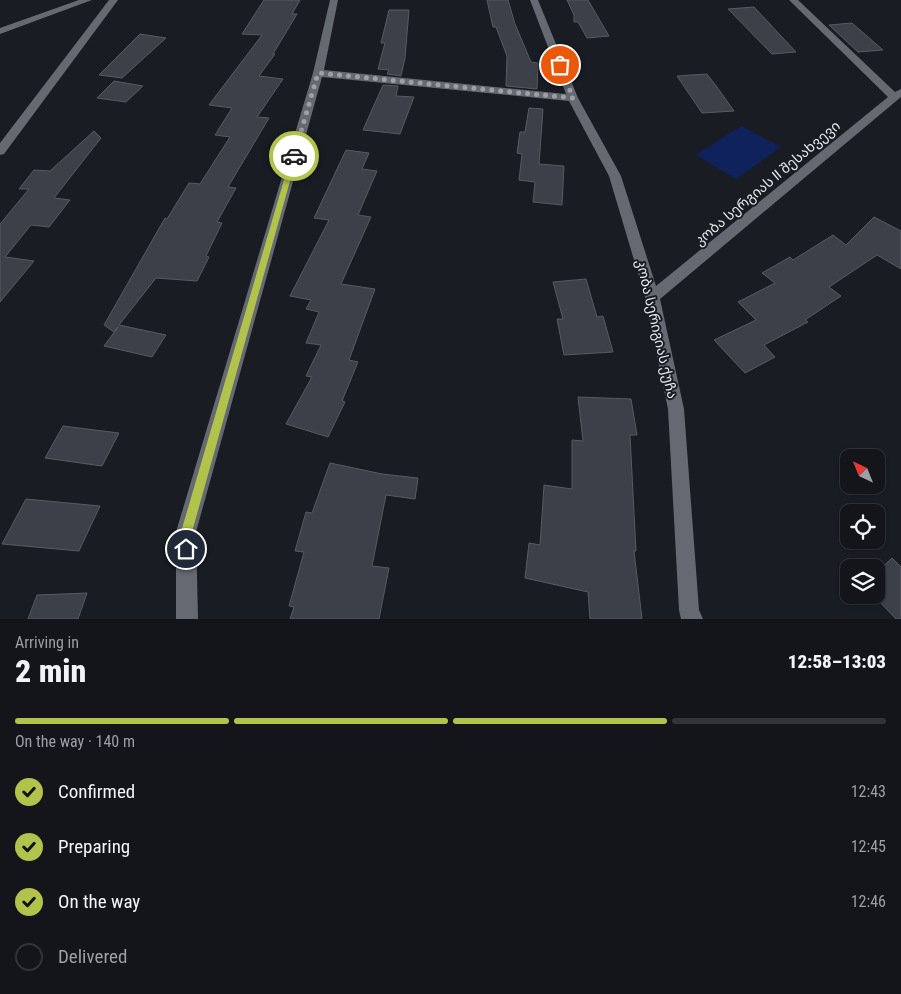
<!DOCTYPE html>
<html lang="en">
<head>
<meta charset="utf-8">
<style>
	:root { --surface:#13151a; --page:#202227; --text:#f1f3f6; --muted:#9d9fa2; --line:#323439; --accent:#b2c34b }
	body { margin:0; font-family:"Roboto Condensed","Noto Sans Georgian",sans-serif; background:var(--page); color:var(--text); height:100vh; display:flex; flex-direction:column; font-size:19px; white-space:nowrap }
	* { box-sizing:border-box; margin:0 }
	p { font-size:16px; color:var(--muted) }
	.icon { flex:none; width:28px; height:28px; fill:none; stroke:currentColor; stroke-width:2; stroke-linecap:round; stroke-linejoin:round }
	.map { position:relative; height:619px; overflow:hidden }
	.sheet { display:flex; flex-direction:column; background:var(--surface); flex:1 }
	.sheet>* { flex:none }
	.needle { width:32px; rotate:317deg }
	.tools { position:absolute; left:840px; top:449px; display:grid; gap:10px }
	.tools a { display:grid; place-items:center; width:45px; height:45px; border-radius:10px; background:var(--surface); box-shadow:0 1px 4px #0004,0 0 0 1px var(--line); font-size:25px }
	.pin { position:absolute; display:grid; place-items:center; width:42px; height:42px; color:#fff; margin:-21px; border:2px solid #fff; border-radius:50%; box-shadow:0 1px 5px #0007 }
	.courier { position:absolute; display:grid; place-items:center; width:50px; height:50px; margin:-25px; border:4px solid #b2c34b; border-radius:50%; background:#fff; color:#222; box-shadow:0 1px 6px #0007 }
	.head em { font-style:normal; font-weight:800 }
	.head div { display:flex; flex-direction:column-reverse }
	.head { display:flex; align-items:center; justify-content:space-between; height:85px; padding:0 15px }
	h1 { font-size:32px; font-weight:800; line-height:38px }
	.bar { display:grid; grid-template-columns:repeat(4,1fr); gap:8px 5px; align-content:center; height:60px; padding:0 15px }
	.bar i { height:6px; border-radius:4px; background:var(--line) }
	.bar .active { background:var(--accent) }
	.bar p { grid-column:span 4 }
	ol { padding:0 15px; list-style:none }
	li { display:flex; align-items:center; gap:15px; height:55px }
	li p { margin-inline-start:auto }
	li .icon { padding:5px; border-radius:50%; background:var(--accent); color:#111; stroke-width:4 }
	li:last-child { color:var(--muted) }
	li i { width:28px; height:28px; border:2px solid var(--line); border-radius:50% }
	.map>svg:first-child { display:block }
	.green { fill:#10225c }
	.building { fill:#3d4048; stroke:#565a62 }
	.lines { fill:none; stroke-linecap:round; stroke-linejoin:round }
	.street { fill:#656971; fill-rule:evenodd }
	.route { fill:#b2c34b }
	.done { stroke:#9ea0a5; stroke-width:5; stroke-dasharray:0 9 }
	.labels { text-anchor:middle; stroke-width:4; stroke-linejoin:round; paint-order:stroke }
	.street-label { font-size:14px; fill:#e5e7eb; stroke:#191c23 }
</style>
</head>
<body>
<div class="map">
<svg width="901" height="619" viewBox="0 0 901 619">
	<rect width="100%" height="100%" fill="#191c23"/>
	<path class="green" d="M741 126 781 147 736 179 696 155Z"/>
	<path class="building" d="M264 0H300L292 14H297L273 54H275L259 76 283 79 257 117 269 118 228 187 236 188 217 222 222 223 206 256 209 257 197 281 156 278 119 325 166 335 152 357 104 346 118 327 114 332 104 325 165 218 167 219 189 183 200 184 230 137 215 135 232 108 209 105 262 35 242 34Z
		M487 0H508L515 24 531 62 538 63 537 89 506 86 507 56 496 27H493Z
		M567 0H588L609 36 587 38 578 22H574V15Z
		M754 7 796 52 772 54 728 9Z
		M389 10H409L405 58 401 76 387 74 389 70 378 69 385 43H381Z
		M852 23 883 50 858 52 829 25Z
		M140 34 166 38 122 78 99 75Z
		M707 74 717 87 734 111 702 113 677 76Z
		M114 81 143 86 126 102 97 98Z
		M383 85 398 86 396 96 414 97 400 134 363 130Z
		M529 108 543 109 539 164 564 166 562 205 533 202 535 182 519 180 522 154 517 153 520 132H525Z
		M94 131 101 138 54 198 70 200 49 227 31 225 5 257 34 261 0 302V224L29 189H19L34 170 50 171Z
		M346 150 369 153 362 169 377 171 358 215 371 217 341 284 375 289 349 360 358 362 342 401 345 402 328 437 286 424 312 377 306 376 321 345 306 343 319 312 306 309 311 300 290 296 329 220 314 218Z
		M874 217 901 231V269L877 255 829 287 841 296 805 320 808 322 764 345 775 357 745 373 714 340 756 320 738 302 775 283 762 273 790 257 793 260 833 235 846 245Z
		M586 279 597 317 603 316 613 352 564 355 557 319H563L553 282Z
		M578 397 631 399 637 435H630L636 551H634L642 619H590L588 592 525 578 529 543 540 545 544 485 572 489V440L583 441Z
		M63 426 119 433 102 466 45 458Z
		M330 463 382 474 418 478 415 499 386 495 372 566 389 568 379 619H290L294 607 289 606 304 552 295 551 306 512 312 513Z
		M26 499 100 506 79 551 2 544Z
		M892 558 901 567V619H896L876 598V573Z
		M87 593 78 619H28L37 595Z"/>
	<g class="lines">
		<path class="street" d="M79 0H92L0 34V28Z
			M109 0H118L4 154 0 155V143Z
			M330 0H338L324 70 566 94 530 0H538L578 98 621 176 656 286 888 97 789 0H798L895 92 901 89V97L660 299 684 409 699 610 703 619H681L679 610 668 409 645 297 609 176 569 101 322 77 196 532 198 619H176V532L313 73Z"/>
	</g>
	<path class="route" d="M294 154 297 156 192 532 190 553 186 554 183 553 181 532 291 156Z"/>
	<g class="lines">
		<path class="done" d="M294 156 318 73 573 98 560 65"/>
	</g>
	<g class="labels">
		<g class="street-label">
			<text transform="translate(767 183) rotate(-40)" y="5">კობა სერგიას II შესახვევი</text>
			<text transform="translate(657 329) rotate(77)" y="5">კობა სერიგიას ქუჩა</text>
		</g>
	</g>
</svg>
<div class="tools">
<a><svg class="needle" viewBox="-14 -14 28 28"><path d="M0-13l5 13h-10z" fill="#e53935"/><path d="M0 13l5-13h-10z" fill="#9d9fa2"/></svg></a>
<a><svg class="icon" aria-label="locate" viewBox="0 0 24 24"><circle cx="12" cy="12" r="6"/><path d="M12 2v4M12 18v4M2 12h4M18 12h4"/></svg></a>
<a><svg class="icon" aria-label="layers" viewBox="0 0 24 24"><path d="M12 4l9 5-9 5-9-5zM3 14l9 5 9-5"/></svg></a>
</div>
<div class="pin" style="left:560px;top:65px;background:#ea580c"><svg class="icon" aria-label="bag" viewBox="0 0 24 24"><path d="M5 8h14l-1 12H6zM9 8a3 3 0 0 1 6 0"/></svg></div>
<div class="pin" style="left:186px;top:549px;background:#1f2937"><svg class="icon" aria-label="home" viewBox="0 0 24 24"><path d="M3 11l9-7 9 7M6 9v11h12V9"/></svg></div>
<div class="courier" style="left:294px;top:156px"><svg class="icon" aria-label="car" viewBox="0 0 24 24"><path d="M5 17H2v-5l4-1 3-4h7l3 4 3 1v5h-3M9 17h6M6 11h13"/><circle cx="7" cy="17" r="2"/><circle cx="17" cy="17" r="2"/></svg></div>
</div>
<section class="sheet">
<div class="head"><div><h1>2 min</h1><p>Arriving in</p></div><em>12:58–13:03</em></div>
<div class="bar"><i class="active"></i><i class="active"></i><i class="active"></i><i></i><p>On the way · 140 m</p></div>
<ol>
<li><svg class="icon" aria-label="check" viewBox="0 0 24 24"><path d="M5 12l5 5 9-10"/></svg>Confirmed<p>12:43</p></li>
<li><svg class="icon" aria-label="check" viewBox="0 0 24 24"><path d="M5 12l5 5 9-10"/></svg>Preparing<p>12:45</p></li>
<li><svg class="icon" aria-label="check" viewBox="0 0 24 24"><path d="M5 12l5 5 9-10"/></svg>On the way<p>12:46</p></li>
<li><i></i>Delivered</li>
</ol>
</section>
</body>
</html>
